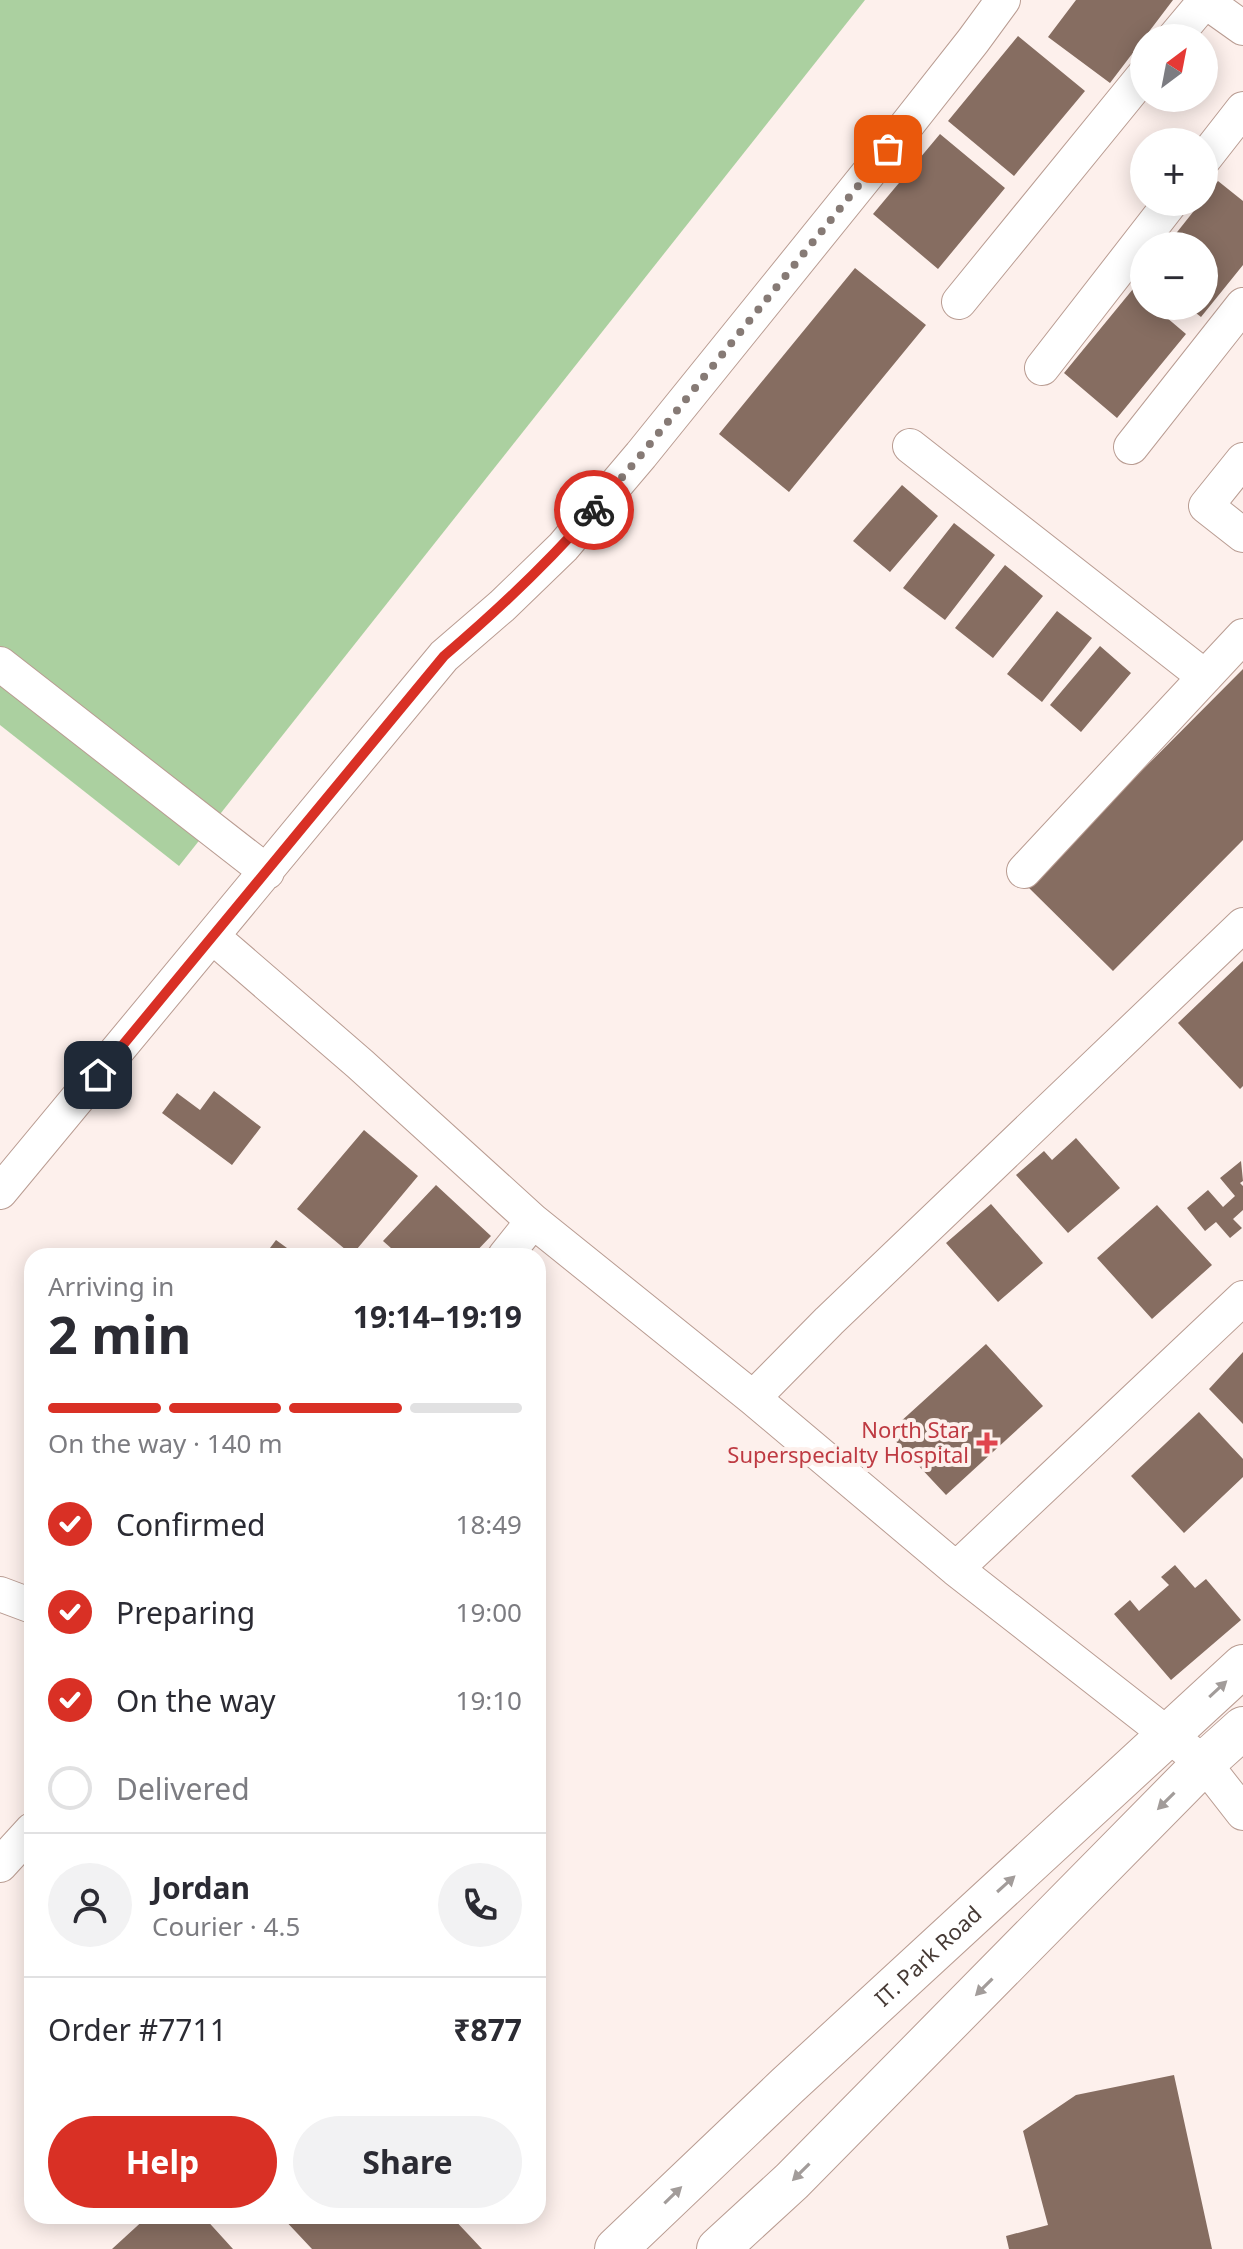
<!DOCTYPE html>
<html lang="en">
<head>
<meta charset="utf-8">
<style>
	:root { --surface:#fff; --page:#f2f2f3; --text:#2b2b33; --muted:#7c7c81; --line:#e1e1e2; --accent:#d93025 }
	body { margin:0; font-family:"Noto Sans",sans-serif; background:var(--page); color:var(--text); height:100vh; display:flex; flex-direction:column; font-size:30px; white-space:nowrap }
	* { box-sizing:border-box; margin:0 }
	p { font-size:26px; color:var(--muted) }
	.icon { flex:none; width:44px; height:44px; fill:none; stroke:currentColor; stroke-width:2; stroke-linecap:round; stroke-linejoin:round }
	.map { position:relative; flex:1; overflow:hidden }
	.side { position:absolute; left:24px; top:1248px; width:522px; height:976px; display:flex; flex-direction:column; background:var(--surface); border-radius:24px; box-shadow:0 4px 20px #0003 }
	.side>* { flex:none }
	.needle { width:52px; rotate:32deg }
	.tools { position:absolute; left:1130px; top:24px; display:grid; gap:16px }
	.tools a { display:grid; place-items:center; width:88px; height:88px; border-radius:50%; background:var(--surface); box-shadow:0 4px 20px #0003; font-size:40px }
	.pin { position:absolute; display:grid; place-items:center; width:68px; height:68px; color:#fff; margin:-34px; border-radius:16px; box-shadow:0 4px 12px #0006 }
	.courier { position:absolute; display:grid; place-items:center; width:80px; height:80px; margin:-40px; border:6px solid #d93025; border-radius:50%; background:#fff; color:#222; box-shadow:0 2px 10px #0007 }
	.overview em { font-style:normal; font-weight:700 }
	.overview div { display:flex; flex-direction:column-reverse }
	.overview { display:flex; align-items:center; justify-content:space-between; height:136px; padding:0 24px }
	h1 { font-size:52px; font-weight:700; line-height:60px }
	.bar { display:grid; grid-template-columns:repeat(4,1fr); gap:12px 8px; align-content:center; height:96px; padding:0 24px }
	.bar i { height:10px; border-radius:6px; background:var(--line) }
	.bar .current { background:var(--accent) }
	.bar p { grid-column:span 4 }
	.line { display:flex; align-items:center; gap:20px; padding:0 24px; border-top:2px solid var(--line) }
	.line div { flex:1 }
	.round { display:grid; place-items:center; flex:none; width:84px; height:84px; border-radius:42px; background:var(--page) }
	ol { padding:0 24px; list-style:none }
	li { display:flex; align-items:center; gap:24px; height:88px }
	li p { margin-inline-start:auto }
	li .icon { padding:8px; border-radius:50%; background:var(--accent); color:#fff; stroke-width:4 }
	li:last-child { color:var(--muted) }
	li i { width:44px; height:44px; border:4px solid var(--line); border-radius:50% }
	.primary-button { display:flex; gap:16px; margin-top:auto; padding:16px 24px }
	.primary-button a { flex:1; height:92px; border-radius:48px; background:var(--accent); color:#fff; font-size:32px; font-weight:700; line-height:92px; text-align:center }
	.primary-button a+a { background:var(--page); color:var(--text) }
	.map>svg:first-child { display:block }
	.green { fill:#abd0a0 }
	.building { fill:#866d61 }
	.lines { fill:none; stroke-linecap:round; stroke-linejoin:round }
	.minor-casing { stroke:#b99c92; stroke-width:36 }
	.major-casing { stroke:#b99c92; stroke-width:44 }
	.minor { stroke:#fff; stroke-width:34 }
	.major { stroke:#fff; stroke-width:42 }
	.oneway { fill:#a29c9a }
	.done { stroke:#867a75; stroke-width:8; stroke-dasharray:0 14.4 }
	.route { stroke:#d93025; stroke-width:10 }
	.health-dot { fill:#e0444e; stroke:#fdf0ec; stroke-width:3 }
	.labels { text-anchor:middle; stroke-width:8; stroke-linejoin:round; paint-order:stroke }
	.health-label { font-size:22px; fill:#be3a42; stroke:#fdf0ec; text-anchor:end }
	.street-label { font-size:22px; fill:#463a35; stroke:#fdf0ec }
</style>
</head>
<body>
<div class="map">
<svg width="1243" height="2249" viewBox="0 0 1243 2249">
	<rect width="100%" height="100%" fill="#fdf0ec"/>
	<path class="green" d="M0 0H865L179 866 0 725Z"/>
	<path class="building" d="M1076 0H1173L1110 83 1048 37Z
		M1018 36 1085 91 1014 176 948 121Z
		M940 134 1005 188 938 269 873 214Z
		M1218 181 1243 201V265L1201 317 1187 306H1204V246H1166L1201 202H1204V198Z
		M855 268 926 325 789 492 719 434Z
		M1133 289 1144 298V306H1153L1186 334 1117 418 1064 373Z
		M902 485 938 516 890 572 853 541Z
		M954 523 995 555 945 620 903 588Z
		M1005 565 1043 596 993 658 955 628Z
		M1057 611 1092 638 1042 702 1007 674Z
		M1100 646 1131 673 1081 732 1050 705Z
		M1243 669V840L1113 971 1027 886Z
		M1243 961V1086L1240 1089 1178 1023Z
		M214 1091 261 1127 232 1165 162 1113 177 1093 200 1110Z
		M364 1130 418 1176 352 1255 297 1209Z
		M1076 1138 1120 1188 1068 1233 1016 1175 1044 1151 1052 1160Z
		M1241 1161 1243 1181 1240 1183 1243 1186V1210L1233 1219 1242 1228 1230 1238 1216 1222 1205 1231 1187 1208 1208 1190 1223 1207 1235 1196 1220 1178Z
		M436 1185 491 1236 472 1256H400L383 1241Z
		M991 1204 1043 1263 998 1302 946 1243Z
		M1157 1205 1212 1265 1152 1319 1097 1258Z
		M276 1240 298 1256H264Z
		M986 1344 1043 1406 946 1495 888 1433Z
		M1243 1352V1424L1209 1389Z
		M1199 1412 1243 1459V1477L1184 1533 1131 1476Z
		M1175 1565 1195 1588 1206 1579 1241 1620 1171 1680 1114 1614 1130 1600 1139 1611 1169 1585 1161 1577Z
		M1174 2075 1212 2249H1009L1006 2236 1048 2225 1023 2131 1076 2095Z
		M148 2216H203L233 2249H112Z
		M281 2216H451L482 2249H312Z"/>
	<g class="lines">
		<g class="minor-casing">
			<path id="minor" d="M1174 38 1205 1 1243 28
				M1204 159 1243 109
				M959 302 1144 75
				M1042 368 1171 202
				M910 446 1205 677
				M1131 447 1243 305
				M1243 460 1206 506 1243 535
				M0 664 267 872
				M1024 871 1243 636
				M1243 925 829 1321 753 1398 956 1569 1204 1763 1243 1813
				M213 937 360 1064 533 1221
				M0 1192 444 656 502 606 563 547 641 455 888 149 973 41 1003 0
				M505 1256 533 1221 753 1398
				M956 1569 1243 1298
				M0 1594 32 1606
				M0 1865 32 1830"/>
		</g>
		<g class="major-casing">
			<g id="major">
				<path id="s1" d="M616 2249 787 2086 1243 1666"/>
				<path d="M718 2249 792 2181 1204 1763 1243 1728"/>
			</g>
		</g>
		<use href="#minor" class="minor"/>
		<use href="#major" class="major"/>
	</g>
	<defs><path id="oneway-solid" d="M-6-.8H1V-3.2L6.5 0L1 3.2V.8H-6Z" transform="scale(2)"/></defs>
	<g class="oneway">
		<use href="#oneway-solid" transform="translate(1218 1689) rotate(-43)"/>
		<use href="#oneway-solid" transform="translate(1166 1801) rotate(135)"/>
		<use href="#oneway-solid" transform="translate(1006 1884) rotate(-42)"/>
		<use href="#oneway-solid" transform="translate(984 1987) rotate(135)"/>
		<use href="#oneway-solid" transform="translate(801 2172) rotate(135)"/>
		<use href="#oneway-solid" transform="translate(673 2195) rotate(-44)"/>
	</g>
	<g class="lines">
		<path class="done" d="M594 510 641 455 888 149"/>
		<path class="route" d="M98 1075 444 656C498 610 548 563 594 510"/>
	</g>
	<path class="health-dot" d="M983 1431h8v8h8v8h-8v8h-8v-8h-8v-8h8z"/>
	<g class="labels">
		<g class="health-label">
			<text x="969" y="1438">North Star<tspan x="969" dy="25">Superspecialty Hospital</tspan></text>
		</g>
		<g class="street-label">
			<text dy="8" stroke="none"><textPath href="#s1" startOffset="428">IT. Park Road</textPath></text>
		</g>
	</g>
</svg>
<div class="tools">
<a><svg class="needle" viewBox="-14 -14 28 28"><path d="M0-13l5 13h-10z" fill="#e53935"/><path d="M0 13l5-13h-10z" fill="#7c7c81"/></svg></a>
<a>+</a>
<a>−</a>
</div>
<div class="pin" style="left:888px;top:149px;background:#ea580c"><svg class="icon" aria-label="bag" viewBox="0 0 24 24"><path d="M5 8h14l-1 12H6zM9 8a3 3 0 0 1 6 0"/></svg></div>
<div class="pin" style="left:98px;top:1075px;background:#1f2937"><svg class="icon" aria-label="home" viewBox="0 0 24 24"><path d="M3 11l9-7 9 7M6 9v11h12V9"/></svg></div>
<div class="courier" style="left:594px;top:510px"><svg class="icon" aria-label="bike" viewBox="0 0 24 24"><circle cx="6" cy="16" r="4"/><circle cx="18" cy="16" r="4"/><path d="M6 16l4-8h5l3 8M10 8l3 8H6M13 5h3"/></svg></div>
<section class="side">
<div class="overview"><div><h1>2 min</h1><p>Arriving in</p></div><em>19:14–19:19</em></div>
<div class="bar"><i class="current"></i><i class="current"></i><i class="current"></i><i></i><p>On the way · 140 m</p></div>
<ol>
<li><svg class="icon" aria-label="check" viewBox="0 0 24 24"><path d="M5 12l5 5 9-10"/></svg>Confirmed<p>18:49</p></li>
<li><svg class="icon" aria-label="check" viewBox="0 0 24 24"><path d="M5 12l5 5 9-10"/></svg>Preparing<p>19:00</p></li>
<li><svg class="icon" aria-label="check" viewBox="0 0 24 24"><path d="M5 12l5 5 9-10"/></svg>On the way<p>19:10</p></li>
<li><i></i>Delivered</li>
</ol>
<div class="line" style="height:144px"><a class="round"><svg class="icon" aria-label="person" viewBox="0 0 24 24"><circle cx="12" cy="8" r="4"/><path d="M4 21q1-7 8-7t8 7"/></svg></a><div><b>Jordan</b><p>Courier · 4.5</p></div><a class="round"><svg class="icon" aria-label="phone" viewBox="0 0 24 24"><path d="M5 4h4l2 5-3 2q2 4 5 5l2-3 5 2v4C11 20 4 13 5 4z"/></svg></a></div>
<div class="line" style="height:104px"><div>Order #7711</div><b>₹877</b></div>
<div class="primary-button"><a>Help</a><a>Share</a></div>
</section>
</div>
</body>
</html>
